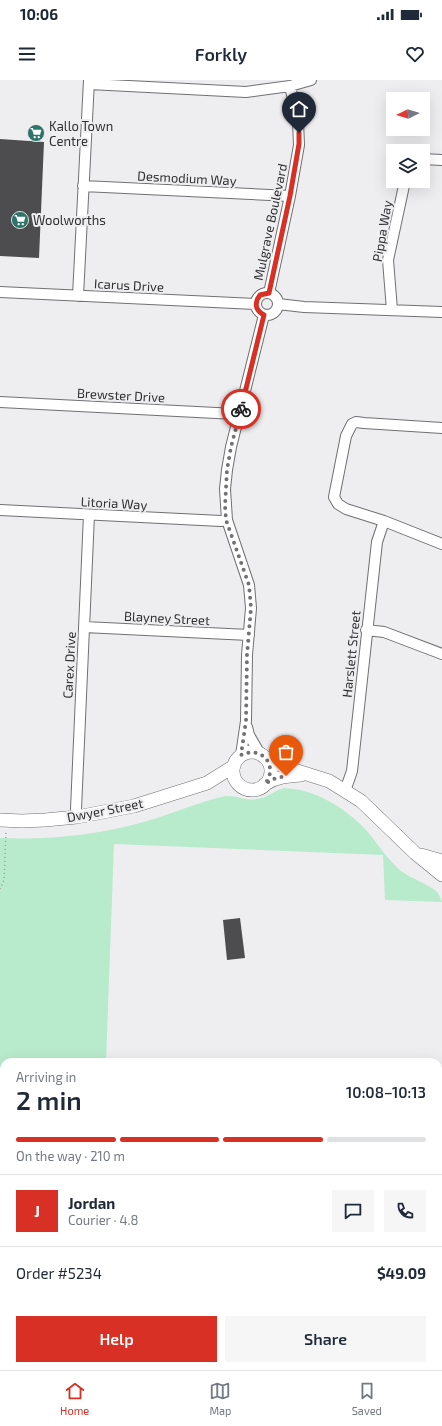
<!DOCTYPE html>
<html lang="en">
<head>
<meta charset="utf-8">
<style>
	:root { --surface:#fff; --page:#f6f6f7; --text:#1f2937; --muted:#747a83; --line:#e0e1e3; --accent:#d93025 }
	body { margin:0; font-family:"Exo 2",sans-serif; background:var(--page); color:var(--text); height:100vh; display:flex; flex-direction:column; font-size:15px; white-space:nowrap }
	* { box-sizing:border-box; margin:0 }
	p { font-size:13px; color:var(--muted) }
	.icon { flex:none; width:22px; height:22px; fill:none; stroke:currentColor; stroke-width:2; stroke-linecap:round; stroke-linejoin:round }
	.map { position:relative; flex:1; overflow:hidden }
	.drawer { position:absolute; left:0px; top:978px; width:442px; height:312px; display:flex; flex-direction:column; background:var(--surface); border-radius:12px 12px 0 0; box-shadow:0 4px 16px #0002 }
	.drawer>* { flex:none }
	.needle { width:26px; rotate:265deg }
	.tools { position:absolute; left:386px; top:12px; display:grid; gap:8px }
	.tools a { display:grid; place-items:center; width:44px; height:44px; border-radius:0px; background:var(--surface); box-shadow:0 4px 16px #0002; font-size:20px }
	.pin { position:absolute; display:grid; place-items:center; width:34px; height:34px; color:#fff; margin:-41px -17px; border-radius:50% 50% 50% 0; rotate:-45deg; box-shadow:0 0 4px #0007 }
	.pin .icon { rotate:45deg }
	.courier { position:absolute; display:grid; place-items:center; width:40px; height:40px; margin:-20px; border:3px solid #d93025; border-radius:50%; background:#fff; color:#222; box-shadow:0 1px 5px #0007 }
	.overview em { font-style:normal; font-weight:600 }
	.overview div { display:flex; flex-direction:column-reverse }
	.overview { display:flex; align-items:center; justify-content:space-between; height:68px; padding:0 16px }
	h1 { font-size:26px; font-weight:600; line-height:30px }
	.bar { display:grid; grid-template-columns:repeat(4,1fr); gap:6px 4px; align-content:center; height:48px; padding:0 16px }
	.bar i { height:5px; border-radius:3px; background:var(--line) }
	.bar .current { background:var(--accent) }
	.bar p { grid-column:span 4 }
	.line { display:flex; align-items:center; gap:10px; padding:0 16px; border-top:1px solid var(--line) }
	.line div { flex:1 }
	.round { display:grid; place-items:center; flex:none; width:42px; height:42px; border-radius:0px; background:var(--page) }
	.action { display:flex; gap:8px; margin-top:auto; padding:8px 16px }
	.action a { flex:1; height:46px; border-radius:0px; background:var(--accent); color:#fff; font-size:16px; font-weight:600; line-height:46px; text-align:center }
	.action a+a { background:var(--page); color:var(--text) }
	.status { display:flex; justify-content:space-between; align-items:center; height:28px; padding:0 20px; background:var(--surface); direction:ltr }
	.status svg { height:11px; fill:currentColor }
	header { display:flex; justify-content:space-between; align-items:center; height:52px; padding:0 16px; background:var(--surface); font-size:18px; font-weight:600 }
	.tab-bar { display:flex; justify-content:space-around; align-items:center; height:56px; border-top:1px solid var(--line); background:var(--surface); font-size:11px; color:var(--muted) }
	.tab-bar a { display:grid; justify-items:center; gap:2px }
	.tab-bar .current { color:var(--accent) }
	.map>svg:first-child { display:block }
	.green { fill:#b8ebcb }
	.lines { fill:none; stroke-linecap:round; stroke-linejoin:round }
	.stream { stroke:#6388ae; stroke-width:3 }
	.building { fill:#4d4d4f }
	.minor-casing { stroke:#707072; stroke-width:12 }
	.tertiary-casing { stroke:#707072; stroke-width:14 }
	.path { stroke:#9a9a9c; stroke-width:1.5; stroke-dasharray:1 3; stroke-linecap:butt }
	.minor { stroke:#fff; stroke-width:10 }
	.tertiary { stroke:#fff; stroke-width:13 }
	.done { stroke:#727275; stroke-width:4; stroke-dasharray:0 7.2 }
	.route { stroke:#d93025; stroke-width:5 }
	.labels { text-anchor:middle; stroke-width:4; stroke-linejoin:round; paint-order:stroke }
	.poi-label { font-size:13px; fill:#303032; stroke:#eeeef1; text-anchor:start }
	.street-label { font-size:13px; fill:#303032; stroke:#eeeef1 }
</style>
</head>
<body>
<div class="status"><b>10:06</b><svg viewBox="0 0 49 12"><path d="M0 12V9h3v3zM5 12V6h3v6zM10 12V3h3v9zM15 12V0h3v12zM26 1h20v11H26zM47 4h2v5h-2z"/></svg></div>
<header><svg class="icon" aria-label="menu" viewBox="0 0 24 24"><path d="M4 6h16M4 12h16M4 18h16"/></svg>Forkly<svg class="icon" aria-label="heart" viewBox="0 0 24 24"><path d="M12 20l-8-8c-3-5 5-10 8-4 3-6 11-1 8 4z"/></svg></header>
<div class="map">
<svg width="442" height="1290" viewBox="0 0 442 1290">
	<rect width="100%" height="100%" fill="#eeeef1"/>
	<path class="green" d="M284 708C315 709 346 728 367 751 378 764 387 779 401 791 411 799 430 804 438 813 439 815 441 819 442 822L385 820 383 775 114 764 106 982H4V1286H206L218 1289C230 1284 243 1285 255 1290H0V758C50 760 99 755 147 741 174 733 199 722 225 716 236 715 246 721 257 719 267 718 274 711 284 708Z
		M278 1286H434L442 1290H277Z"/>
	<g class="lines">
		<path class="stream" d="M131 1286 147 1290
			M74 1290 78 1286"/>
	</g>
	<path class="building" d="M0 59 44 62 39 178 0 176Z
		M240 838 245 878 227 880 223 840Z"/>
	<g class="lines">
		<g class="minor-casing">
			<path id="minor" d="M89 4 246 12 290 6 311 0
				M423 79 442 80
				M83 106 290 116
				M0 212 256 224
				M256 224a11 11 0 1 1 22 0a11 11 0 1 1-22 0Z
				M269 213 290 116 299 65 298 41 290 6
				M78 216 89 0
				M278 224 304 227 442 232
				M392 230 388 180 405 101
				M0 322 236 334 240 336
				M442 348 364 343 356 342 352 344 346 356 334 417 338 424 346 429 384 441 442 464
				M0 430 221 441 227 440
				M84 547 249 555
				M366 550 384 552 442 574
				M247 647 249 655 260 674
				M241 675 246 641 247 575 251 528 249 505 227 440 225 409 227 390 231 367 264 235
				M345 711 352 691 377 462 384 441
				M77 737 76 729 89 435"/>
		</g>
		<g class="tertiary-casing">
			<path id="tertiary" d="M233 691a19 19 0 1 1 38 0a19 19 0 1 1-38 0Z
				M264 677 288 688 329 701 361 721 415 773 442 795
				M265 704C276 697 288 696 301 695
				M0 740 22 741 45 740 77 737 134 726 207 703 234 686
				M421 775 442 781"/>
		</g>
		<path class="path" d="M0 809 4 800 6 752"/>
		<use href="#minor" class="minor"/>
		<use href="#tertiary" class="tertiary"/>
	</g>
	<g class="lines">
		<path class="done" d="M241 329 231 367 227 390 225 426 226 440 249 505 251 528 247 575 246 641 241 675C262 665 279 686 265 704L273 699 286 696"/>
		<path class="route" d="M241 329 264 235C255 230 254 223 260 215L269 213 290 116 299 64V53"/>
	</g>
	<defs>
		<g id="supermarket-disc" transform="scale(0.9)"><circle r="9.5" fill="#2e7469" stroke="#eeeef1"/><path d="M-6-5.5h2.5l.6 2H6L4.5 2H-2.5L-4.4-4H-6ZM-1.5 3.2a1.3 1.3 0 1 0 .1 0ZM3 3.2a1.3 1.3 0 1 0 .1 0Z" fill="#fff"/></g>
	</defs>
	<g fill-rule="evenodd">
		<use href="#supermarket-disc" x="36" y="53"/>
		<use href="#supermarket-disc" x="20" y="140"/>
	</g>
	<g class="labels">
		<g class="poi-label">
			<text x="49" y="51">Kallo Town<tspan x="49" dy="15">Centre</tspan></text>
			<text x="33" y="145">Woolworths</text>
		</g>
		<g class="street-label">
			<text transform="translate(187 98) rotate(3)" y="5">Desmodium Way</text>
			<text transform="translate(270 142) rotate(-78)" y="5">Mulgrave Boulevard</text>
			<text transform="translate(382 151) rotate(-80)" y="5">Pippa Way</text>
			<text transform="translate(129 205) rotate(3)" y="5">Icarus Drive</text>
			<text transform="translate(121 315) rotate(3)" y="5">Brewster Drive</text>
			<text transform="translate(114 423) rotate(3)" y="5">Litoria Way</text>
			<text transform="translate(167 538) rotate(3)" y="5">Blayney Street</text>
			<text transform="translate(351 574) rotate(-84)" y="5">Harslett Street</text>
			<text transform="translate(69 585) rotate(-87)" y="5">Carex Drive</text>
			<text transform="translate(105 730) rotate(-11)" y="5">Dwyer Street</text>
		</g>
	</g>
</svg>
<div class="tools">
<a><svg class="needle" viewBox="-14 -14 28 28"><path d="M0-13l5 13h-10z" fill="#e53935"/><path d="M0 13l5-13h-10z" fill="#747a83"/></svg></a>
<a><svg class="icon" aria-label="layers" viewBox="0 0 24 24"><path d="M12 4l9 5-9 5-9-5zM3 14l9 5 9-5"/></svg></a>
</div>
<div class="pin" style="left:286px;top:696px;background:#ea580c"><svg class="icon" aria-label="bag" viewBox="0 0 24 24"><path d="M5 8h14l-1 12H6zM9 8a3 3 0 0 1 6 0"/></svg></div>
<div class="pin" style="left:299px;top:53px;background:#1f2937"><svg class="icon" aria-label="home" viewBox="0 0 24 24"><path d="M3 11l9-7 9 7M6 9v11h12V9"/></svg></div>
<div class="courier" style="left:241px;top:329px"><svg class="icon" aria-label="bike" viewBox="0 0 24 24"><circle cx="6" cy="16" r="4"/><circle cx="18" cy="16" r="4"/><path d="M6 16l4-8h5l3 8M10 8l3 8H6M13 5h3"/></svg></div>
<section class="drawer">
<div class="overview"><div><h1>2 min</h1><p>Arriving in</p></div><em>10:08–10:13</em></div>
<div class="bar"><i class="current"></i><i class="current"></i><i class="current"></i><i></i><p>On the way · 210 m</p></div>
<div class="line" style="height:72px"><b class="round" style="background:var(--accent);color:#fff">J</b><div><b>Jordan</b><p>Courier · 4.8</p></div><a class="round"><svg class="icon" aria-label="chat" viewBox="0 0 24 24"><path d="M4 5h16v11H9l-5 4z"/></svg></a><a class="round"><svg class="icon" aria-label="phone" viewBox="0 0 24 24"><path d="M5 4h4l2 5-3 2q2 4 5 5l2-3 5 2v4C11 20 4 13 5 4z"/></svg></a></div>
<div class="line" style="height:52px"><div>Order #5234</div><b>$49.09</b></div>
<div class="action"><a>Help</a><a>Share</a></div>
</section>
</div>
<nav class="tab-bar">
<a class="current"><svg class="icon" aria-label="home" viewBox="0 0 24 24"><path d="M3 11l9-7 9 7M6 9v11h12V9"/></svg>Home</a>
<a><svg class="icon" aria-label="map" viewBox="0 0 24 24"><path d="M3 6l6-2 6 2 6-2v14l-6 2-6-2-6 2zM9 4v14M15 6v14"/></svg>Map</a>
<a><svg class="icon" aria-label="saved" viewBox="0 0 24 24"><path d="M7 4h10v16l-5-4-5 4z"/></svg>Saved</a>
</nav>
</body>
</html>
